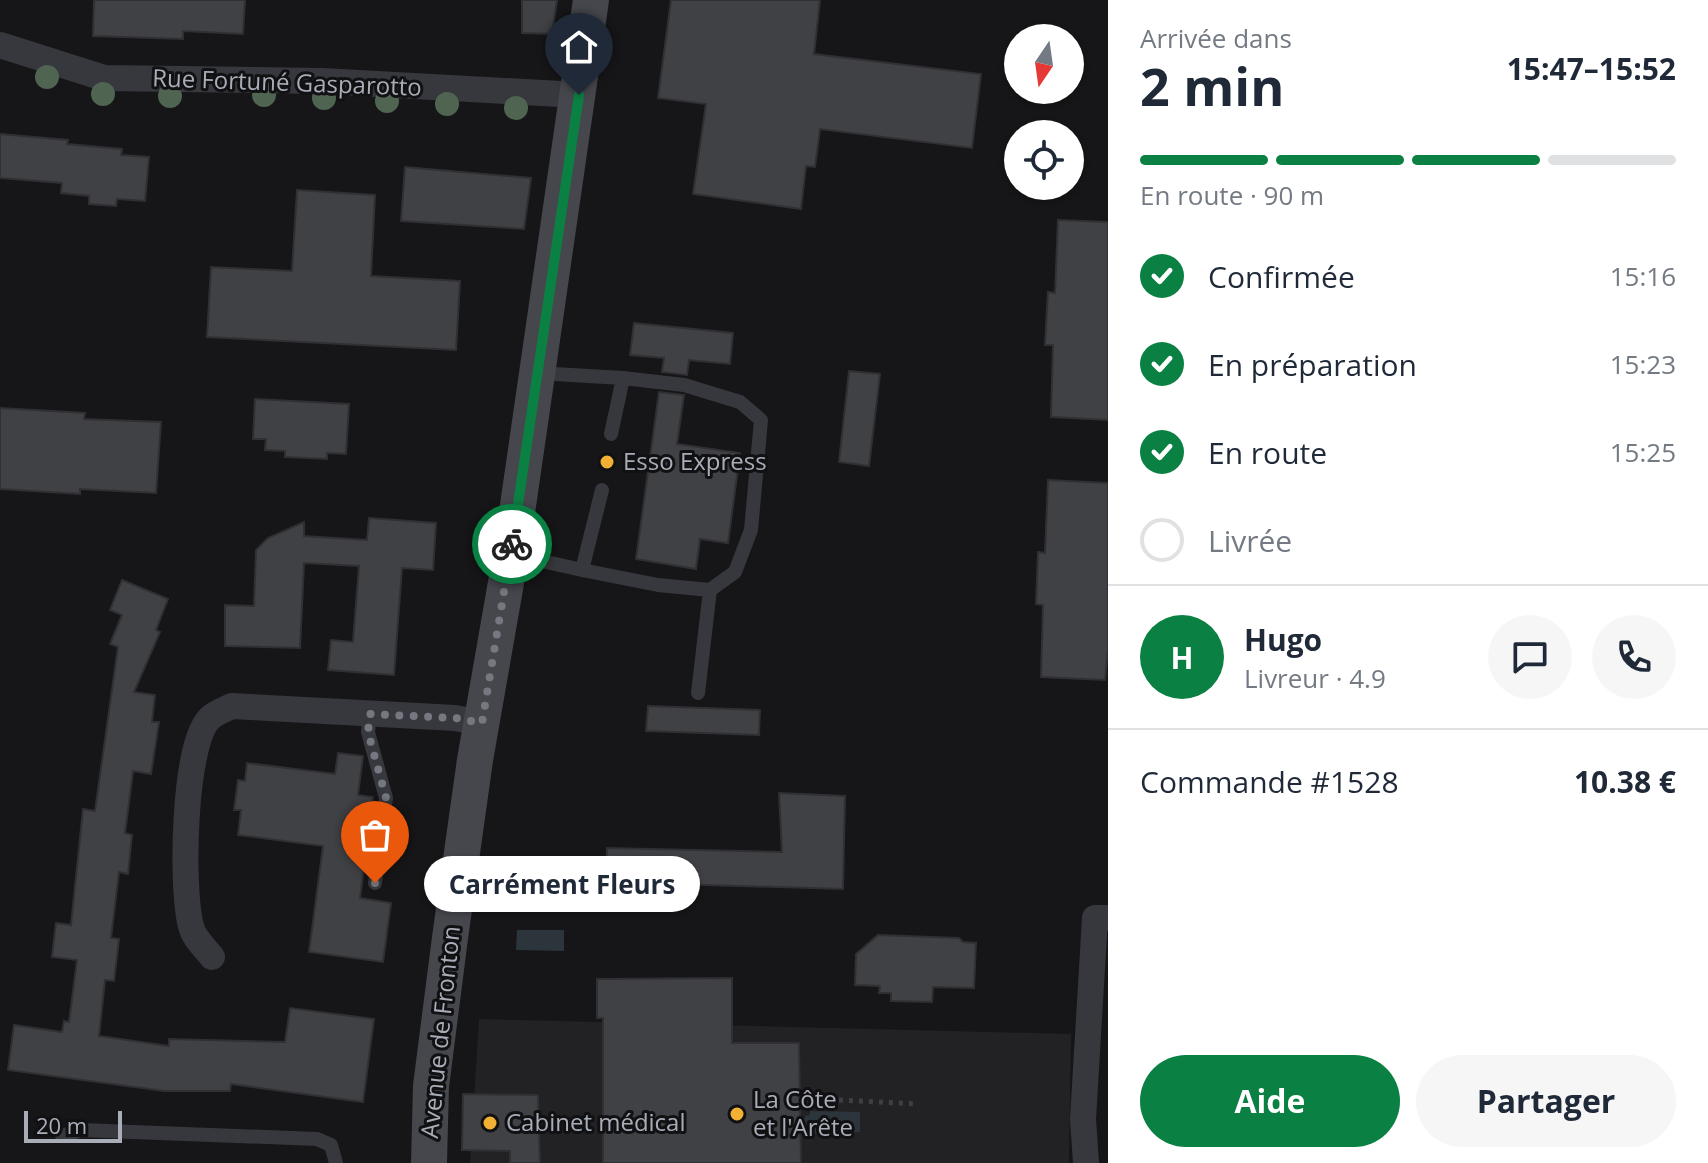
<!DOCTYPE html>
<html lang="fr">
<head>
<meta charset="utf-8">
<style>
	:root { --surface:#fff; --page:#f6f6f7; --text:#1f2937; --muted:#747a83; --line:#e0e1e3; --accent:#0b8043 }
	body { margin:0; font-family:"Open Sans",sans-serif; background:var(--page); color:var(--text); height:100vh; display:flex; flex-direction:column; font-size:30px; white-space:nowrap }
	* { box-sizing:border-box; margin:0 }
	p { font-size:26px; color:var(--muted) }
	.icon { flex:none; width:44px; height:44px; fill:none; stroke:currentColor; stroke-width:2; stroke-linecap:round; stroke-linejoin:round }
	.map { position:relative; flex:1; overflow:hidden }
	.details { display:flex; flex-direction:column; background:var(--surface); width:600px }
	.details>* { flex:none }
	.needle { width:52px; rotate:193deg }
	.controls { position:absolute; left:1004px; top:24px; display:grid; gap:16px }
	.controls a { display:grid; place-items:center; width:80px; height:80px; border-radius:50%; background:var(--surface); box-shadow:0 2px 6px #0004; font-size:40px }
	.scale { position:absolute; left:24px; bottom:20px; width:98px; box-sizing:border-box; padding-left:8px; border:4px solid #a8adb8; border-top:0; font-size:22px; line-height:28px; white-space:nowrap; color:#a8adb8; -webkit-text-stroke:6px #111113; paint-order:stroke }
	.pin { position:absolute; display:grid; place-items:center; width:68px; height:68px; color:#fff; margin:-82px -34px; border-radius:50% 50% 50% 0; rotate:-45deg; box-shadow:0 0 8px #0007 }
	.pin .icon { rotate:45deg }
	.courier { position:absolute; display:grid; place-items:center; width:80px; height:80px; margin:-40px; border:6px solid #0b8043; border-radius:50%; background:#fff; color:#222; box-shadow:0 2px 10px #0007 }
	.bubble { position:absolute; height:56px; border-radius:28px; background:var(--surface); box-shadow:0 2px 6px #0004; font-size:26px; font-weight:700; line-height:56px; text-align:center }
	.head em { font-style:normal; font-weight:700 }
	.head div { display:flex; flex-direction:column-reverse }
	.head { display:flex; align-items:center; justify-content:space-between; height:136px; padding:0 32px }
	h1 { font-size:52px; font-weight:700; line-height:60px }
	.bar { display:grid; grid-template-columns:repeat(4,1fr); gap:12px 8px; align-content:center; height:96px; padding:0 32px }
	.bar i { height:10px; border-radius:6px; background:var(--line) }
	.bar .active { background:var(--accent) }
	.bar p { grid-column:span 4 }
	.line { display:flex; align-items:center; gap:20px; padding:0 32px; border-top:2px solid var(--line) }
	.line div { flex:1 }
	.round { display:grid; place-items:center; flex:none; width:84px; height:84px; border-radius:42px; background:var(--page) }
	ol { padding:0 32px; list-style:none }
	li { display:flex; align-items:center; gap:24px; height:88px }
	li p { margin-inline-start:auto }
	li .icon { padding:8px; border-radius:50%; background:var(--accent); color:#fff; stroke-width:4 }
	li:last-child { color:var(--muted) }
	li i { width:44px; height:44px; border:4px solid var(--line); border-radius:50% }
	.cta { display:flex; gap:16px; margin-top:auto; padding:16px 32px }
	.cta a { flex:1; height:92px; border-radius:48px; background:var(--accent); color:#fff; font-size:32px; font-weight:700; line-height:92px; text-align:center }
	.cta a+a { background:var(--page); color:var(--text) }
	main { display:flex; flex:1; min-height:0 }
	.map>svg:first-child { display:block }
	.built { fill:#222225 }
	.water { fill:#2c353c }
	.building { fill:#404145; stroke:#303034; stroke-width:2 }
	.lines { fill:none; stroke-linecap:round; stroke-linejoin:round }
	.path { stroke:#3d3f44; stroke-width:5; stroke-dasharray:4 6; stroke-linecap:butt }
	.service { stroke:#37383d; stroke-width:14 }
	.minor { stroke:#37383d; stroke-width:26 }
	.secondary { stroke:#45474d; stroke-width:36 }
	.tree { fill:#506452 }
	.done { stroke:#757880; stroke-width:8; stroke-dasharray:0 14.4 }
	.route { stroke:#0b8043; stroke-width:10 }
	.poi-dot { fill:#f2b134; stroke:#111113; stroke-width:3 }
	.labels { text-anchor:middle; stroke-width:6; stroke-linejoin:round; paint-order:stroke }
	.street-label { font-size:24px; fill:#a8adb8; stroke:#111113 }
	.poi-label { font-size:24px; fill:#a8adb8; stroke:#111113; text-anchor:start }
</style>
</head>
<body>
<main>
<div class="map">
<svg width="1108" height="1163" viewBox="0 0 1108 1163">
	<rect width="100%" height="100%" fill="#161618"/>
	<path class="built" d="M479 1019 1071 1034 1069 1163H470Z"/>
	<path class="water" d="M517 930H564V951L516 950Z
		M810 1111 860 1112V1132L810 1134 809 1129 801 1123 806 1116 810 1115Z"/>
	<path class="building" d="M94 0H245L243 34 183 31V39L93 36Z
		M522 0H557L552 34 522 33Z
		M671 0H820L814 54 981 74 972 148 820 129 815 167 806 166 801 209 693 194 706 104 658 98Z
		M0 134 68 140 67 144 122 149 121 155 149 157 145 201 117 199 116 206 89 204V196L61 193 62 183 0 178Z
		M405 167 531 178 524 229 401 221Z
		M297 190 375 195 371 276 460 281 456 350 207 337 211 267 292 271Z
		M1058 220 1108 222V420L1051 417 1053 345H1045L1048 292 1055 293Z
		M634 323 733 333 730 364 689 360 687 375 662 372 664 358 630 355Z
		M849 371 880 374 869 466 839 462Z
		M659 392 684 395 677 444 740 453 728 543 700 539 696 569 636 559Z
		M255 399 349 404 346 454 327 453V459L285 457V451L265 450 266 439H253Z
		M0 408 85 413 84 419 161 422 156 493 80 489V494L0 489Z
		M1048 480 1108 483V649L1105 680 1041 677 1043 605 1036 604 1038 552 1045 553Z
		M369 518 436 523 433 570 402 568 394 675 328 670 331 640 353 642 359 566 304 563 300 648 225 646V605L254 606 256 550 268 538 304 522V536L367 540Z
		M122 580 168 599 156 630 160 632 134 692 155 695 152 722H159L151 774 133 771 125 833 132 835 128 874 119 872 111 938 119 939 114 981 105 980 99 1036 169 1046V1039L285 1042 290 1008 374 1019 363 1102 231 1084 230 1091H164L8 1070 14 1025 62 1032 64 1021 69 1022 77 960 52 957 56 923 71 925 83 809 95 811 118 647 110 644 122 615 110 610Z
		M648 706 760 710 759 735 646 731Z
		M338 753 363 756 358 795 373 797 360 898 391 903 383 962 309 952 323 846 238 835 241 810H234L238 780 245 781 247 763 335 774Z
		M779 793 845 796 843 889 606 882 607 848 782 852Z
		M878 935 959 938 963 942 976 943 974 988 933 987 932 1002 891 1001V993H879L880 986 855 985 856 954Z
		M732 978V1043H799L801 1163H603V1018H597V979Z
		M463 1094 538 1095 540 1163H510V1151L462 1150Z"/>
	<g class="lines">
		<path class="path" d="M799 1098 918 1104"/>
		<path class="service" d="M537 373 623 378 611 434
			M511 554 582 570 602 490
			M582 570 658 585 710 590 735 572 751 530 761 420 740 402 684 385 623 378
			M698 693 710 590
			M370 714 368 732 386 798 375 883
			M62 1136 81 1130 317 1139 331 1145 336 1163"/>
		<path class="minor" d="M0 45 104 78 322 81 579 95
			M212 957C205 948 193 937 191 926 181 890 183 743 210 718 215 713 226 709 232 706L455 718 482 723
			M1086 1163 1083 1119 1095 918H1108"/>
		<path class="secondary" d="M429 1163 431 1086 450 938 475 760 511 554 591 0"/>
	</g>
	<g class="tree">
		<circle cx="47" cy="77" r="12"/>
		<circle cx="103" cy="94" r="12"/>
		<circle cx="264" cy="95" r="12"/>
		<circle cx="170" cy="96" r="12"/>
		<circle cx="324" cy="98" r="12"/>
		<circle cx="387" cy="101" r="12"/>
		<circle cx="447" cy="104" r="12"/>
		<circle cx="516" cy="108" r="12"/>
	</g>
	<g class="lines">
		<path class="done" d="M375 883 386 798 368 732 370 714 455 718 482 723 512 544"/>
		<path class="route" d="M512 544 579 95"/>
	</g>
	<g class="poi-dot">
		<circle cx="607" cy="462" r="8"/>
		<circle cx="737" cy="1114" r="8"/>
		<circle cx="490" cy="1123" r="8"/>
	</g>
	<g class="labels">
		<g class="street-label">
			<text transform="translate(287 83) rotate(2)" y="8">Rue Fortuné Gasparotto</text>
			<text transform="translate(441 1032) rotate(-84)" y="8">Avenue de Fronton</text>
		</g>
		<g class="poi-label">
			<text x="623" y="470">Esso Express</text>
			<text x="753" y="1108">La Côte<tspan x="753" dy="28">et l'Arête</tspan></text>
			<text x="506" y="1131">Cabinet médical</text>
		</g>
	</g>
</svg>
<div class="controls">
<a><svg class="needle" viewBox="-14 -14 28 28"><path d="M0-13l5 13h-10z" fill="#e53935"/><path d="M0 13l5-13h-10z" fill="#747a83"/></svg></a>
<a><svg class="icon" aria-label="locate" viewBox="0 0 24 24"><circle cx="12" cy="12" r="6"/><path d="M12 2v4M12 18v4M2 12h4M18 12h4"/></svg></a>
</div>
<div class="scale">20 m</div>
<div class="pin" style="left:375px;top:883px;background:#ea580c"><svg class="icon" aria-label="bag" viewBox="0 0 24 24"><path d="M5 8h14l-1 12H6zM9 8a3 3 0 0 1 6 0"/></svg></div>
<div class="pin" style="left:579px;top:95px;background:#1f2937"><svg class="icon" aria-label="home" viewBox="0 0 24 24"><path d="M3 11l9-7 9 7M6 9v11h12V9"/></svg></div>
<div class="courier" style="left:512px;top:544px"><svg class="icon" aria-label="bike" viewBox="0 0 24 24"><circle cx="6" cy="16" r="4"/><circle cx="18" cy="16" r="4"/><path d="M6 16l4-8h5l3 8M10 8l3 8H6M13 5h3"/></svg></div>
<div class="bubble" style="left:424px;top:856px;width:276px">Carrément Fleurs</div>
</div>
<section class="details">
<div class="head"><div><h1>2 min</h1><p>Arrivée dans</p></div><em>15:47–15:52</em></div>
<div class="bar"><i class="active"></i><i class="active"></i><i class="active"></i><i></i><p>En route · 90 m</p></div>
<ol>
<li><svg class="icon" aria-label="check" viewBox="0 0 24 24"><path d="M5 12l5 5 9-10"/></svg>Confirmée<p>15:16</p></li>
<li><svg class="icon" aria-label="check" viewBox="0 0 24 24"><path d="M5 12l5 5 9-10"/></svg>En préparation<p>15:23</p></li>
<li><svg class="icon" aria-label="check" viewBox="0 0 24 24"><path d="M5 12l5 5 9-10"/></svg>En route<p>15:25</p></li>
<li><i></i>Livrée</li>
</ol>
<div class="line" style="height:144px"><b class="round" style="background:var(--accent);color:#fff">H</b><div><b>Hugo</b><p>Livreur · 4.9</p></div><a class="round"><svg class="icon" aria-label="chat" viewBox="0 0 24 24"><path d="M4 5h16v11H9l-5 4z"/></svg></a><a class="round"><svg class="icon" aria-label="phone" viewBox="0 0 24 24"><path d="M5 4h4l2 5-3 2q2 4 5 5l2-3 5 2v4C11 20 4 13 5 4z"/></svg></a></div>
<div class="line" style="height:104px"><div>Commande #1528</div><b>10.38 €</b></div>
<div class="cta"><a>Aide</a><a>Partager</a></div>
</section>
</main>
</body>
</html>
